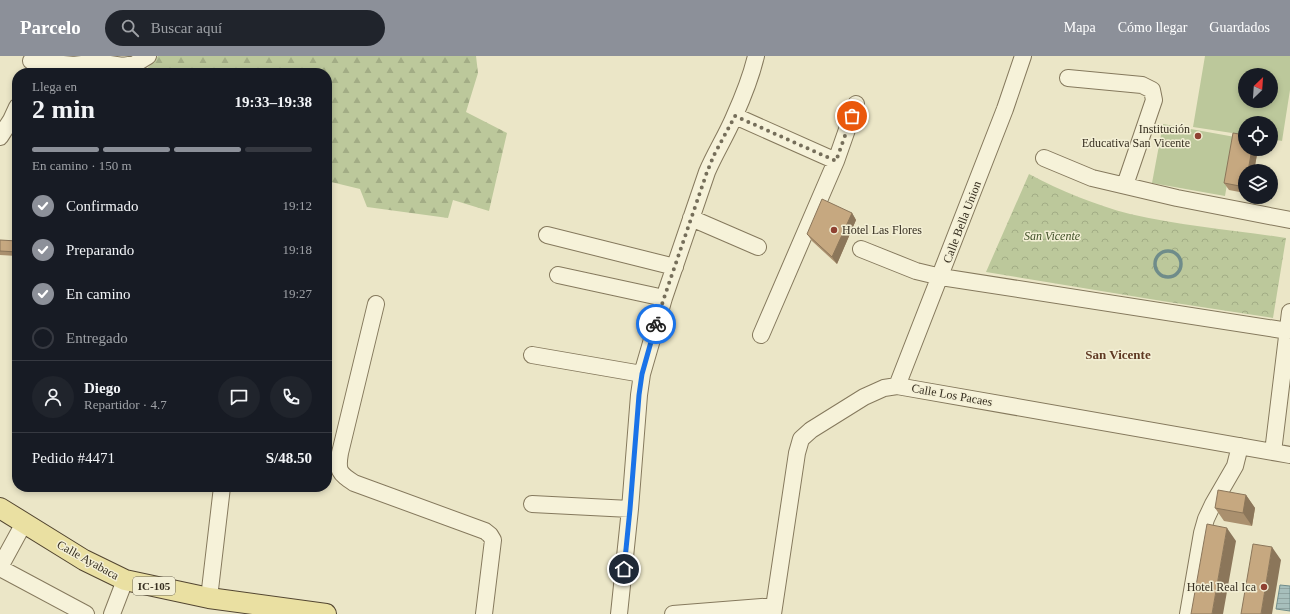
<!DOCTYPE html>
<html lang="es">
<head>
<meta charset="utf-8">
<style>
	:root { --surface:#171b24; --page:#20242c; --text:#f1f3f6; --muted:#9ea1a6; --line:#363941; --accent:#8c9099 }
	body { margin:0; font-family:"Times New Roman",serif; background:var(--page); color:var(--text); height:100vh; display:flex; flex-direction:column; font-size:15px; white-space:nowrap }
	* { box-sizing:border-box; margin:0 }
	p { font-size:13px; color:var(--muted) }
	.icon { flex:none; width:22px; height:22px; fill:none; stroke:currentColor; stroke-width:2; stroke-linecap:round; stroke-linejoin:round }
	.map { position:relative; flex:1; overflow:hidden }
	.sheet { position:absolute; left:12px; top:12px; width:320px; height:424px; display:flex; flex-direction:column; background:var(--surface); border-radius:16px; box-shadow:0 2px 6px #0003 }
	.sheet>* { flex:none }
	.needle { width:26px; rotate:25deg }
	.buttons { position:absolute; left:1238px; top:12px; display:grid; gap:8px }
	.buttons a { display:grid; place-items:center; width:40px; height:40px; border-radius:50%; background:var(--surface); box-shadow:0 2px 6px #0003; font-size:20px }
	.pin { position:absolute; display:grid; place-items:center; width:34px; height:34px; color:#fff; margin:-17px; border:2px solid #fff; border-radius:50%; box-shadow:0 1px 4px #0007 }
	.courier { position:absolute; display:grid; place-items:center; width:40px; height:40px; margin:-20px; border:3px solid #1a73e8; border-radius:50%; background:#fff; color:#222; box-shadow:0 1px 5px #0007 }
	.overview em { font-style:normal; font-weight:800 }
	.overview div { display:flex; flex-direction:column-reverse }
	.overview { display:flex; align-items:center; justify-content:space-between; height:68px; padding:0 20px }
	h1 { font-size:26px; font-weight:800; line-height:30px }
	.bar { display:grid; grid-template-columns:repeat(4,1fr); gap:6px 4px; align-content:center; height:48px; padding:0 20px }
	.bar i { height:5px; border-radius:3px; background:var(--line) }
	.bar .on { background:var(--accent) }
	.bar p { grid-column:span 4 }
	.line { display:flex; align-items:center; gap:10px; padding:0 20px; border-top:1px solid var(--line) }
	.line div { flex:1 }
	.round { display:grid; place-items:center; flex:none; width:42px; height:42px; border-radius:21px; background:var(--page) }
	ol { padding:0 20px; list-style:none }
	li { display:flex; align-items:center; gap:12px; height:44px }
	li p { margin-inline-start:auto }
	li .icon { padding:4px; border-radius:50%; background:var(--accent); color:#fff; stroke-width:4 }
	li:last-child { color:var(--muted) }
	li i { width:22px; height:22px; border:2px solid var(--line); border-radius:50% }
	header { display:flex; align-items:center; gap:24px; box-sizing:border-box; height:56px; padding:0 20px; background:var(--accent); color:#fff }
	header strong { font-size:19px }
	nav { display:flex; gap:22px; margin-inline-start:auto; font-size:14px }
	.search { width:280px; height:36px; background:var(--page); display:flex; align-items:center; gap:10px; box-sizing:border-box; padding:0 14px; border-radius:22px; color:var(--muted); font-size:15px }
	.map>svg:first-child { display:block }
	.grass { fill:#bcc89b; fill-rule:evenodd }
	.forest { fill:url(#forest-firs) }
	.park { fill:url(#park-crowns) }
	.water { fill:url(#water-rules); stroke:#6f8c8a }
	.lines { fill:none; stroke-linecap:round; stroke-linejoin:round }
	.stream { stroke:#6f8c8a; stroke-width:3.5 }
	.minor-casing { stroke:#85795d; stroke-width:18 }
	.major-casing { stroke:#534631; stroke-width:22 }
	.minor { stroke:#f6f2d9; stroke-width:16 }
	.major { stroke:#eae0a2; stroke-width:20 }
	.wall { fill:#aa906e }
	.shaded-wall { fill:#8b765a }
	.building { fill:#c6a880; stroke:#8b765a }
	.done { stroke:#756e5a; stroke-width:4; stroke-dasharray:0 7.2 }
	.route { stroke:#1a73e8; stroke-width:5 }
	.poi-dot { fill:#8f4132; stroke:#f3efd5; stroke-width:1.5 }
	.labels { text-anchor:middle; stroke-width:3; stroke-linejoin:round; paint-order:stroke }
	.shield { fill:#f3efd5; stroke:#6f6856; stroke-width:1 }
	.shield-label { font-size:11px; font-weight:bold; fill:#362e20 }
	.poi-label { font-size:12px; fill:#362e20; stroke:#f3efd5; text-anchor:end }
	.street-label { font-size:12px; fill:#362e20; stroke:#f3efd5 }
	.park-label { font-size:12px; font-style:italic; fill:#405128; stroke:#f3efd5 }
	.neighbourhood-label { font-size:13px; font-weight:bold; fill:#5f3923; stroke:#f3efd5 }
</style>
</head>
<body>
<header>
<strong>Parcelo</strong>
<div class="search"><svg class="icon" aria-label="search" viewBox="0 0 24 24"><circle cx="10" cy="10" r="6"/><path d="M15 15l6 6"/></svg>Buscar aquí</div>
<nav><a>Mapa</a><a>Cómo llegar</a><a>Guardados</a></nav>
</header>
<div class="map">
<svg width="1290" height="558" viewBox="0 0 1290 558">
	<defs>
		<pattern id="forest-firs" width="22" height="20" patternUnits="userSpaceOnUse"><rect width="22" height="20" fill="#bcc89b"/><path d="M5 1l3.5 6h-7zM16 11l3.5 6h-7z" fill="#a2ac85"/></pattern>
		<pattern id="park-crowns" width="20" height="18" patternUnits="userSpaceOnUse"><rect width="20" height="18" fill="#bcc89b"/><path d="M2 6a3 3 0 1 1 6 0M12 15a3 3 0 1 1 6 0" fill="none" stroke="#a2ac85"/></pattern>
		<pattern id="water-rules" width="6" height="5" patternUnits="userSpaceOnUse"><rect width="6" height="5" fill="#a7bfbc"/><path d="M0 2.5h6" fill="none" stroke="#90a4a1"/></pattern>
	</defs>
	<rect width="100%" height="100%" fill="#ebe6c7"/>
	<path class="grass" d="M1205 0H1290V34L1282 85 1271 83V67H1245V79L1193 71ZM1245 19H1271V45H1245Z
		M1163 68 1235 81 1225 140 1152 127Z"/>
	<path class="forest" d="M158 0H476L478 17 466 56 507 77 489 155 453 144 448 162 367 151 360 133 327 125V17H120V16L147 13Z"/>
	<path class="park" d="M1029 118C1061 135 1095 149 1130 158 1181 170 1235 174 1286 182L1273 262 1162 245 986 216Z"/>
	<path class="water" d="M1280 529 1290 530V555L1276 553Z"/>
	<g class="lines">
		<path class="stream" d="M1155 208a13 13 0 1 1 26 0a13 13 0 1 1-26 0Z"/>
		<g class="minor-casing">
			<path id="minor" d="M31 5 74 9 97 6 123 10 135 8 148 0
				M1068 22 1142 29 1152 34 1154 44 1125 129
				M735 60 836 105
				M0 81 11 64 17 51
				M1044 102 1092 122 1177 142 1290 164
				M691 162 758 191
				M547 179 675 211
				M861 193 916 215 941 221 1288 275
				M558 219 664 242
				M376 248 340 397C337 415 339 417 354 427L485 475 490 479 493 484 484 558
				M761 279 836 105 856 48
				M532 299 642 318
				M897 330 1005 53 1023 0
				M1273 396 1290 256
				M532 448 630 453
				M0 511 24 467
				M0 512 86 558
				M209 542 222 431
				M112 558 125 524
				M619 558 630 453 639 339 642 318 664 242 707 116C715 97 726 80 734 61 743 41 751 21 756 0
				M673 558 774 550
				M773 558 797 397 801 383 811 374 864 341 884 332 897 330 1290 399
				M1188 558 1202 477 1206 463 1213 448 1235 410 1240 390"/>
		</g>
		<g class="major-casing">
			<path id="major" d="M0 452 84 504 125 524 209 542 326 558"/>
		</g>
		<use href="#minor" class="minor"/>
		<use href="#major" class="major"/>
	</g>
	<path class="wall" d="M1245 93H1258L1254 115H1245V137L1229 134 1224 127Z
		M852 157 856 164 837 208 812 185 807 178Z
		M0 184 17 185V200L0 199Z
		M1246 439 1255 452 1252 470 1224 465 1215 452Z"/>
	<path class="shaded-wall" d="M1252 93H1258L1254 115H1248Z
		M852 157 856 164 837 208 832 201Z
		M1246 439 1255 452 1252 470 1243 457Z
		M1227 472 1236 485 1223 558H1212Z
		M1272 491 1281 504 1272 558H1261Z"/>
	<path class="building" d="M1233 77 1245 79V93H1252L1248 115H1245V131L1224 127Z
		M822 143 852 157 832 201 807 178Z
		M0 184 17 185V196L0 195Z
		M1218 434 1246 439 1243 457 1215 452Z
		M1207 468 1227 472 1212 558H1191Z
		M1253 488 1272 491 1261 558H1241Z"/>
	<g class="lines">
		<path class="done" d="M656 268 664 242 707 116 714 99 735 60 836 105 852 60"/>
		<path class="route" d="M624 513 630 453 639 339 642 318 656 268"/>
	</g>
	<g class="poi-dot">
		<circle cx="1198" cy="80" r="4"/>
		<circle cx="834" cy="174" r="4"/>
		<circle cx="1264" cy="531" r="4"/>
	</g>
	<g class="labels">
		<rect class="shield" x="133" y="521" width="42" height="18" rx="3"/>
		<g class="shield-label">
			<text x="154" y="534">IC-105</text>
		</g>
		<g class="poi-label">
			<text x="1190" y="77">Institución<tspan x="1190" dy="14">Educativa San Vicente</tspan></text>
			<text x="842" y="178" text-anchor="start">Hotel Las Flores</text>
			<text x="1256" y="535">Hotel Real Ica</text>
		</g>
		<g class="street-label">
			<text transform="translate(962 166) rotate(-69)" y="4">Calle Bella Union</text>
			<text transform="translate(952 339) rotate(10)" y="4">Calle Los Pacaes</text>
			<text transform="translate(88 504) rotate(29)" y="4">Calle Ayabaca</text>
		</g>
		<g class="park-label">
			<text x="1052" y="184">San Vicente</text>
		</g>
		<g class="neighbourhood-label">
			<text x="1118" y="303">San Vicente</text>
		</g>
	</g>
</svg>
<div class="buttons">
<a><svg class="needle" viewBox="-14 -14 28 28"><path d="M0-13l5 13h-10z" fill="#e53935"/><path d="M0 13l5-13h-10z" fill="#9ea1a6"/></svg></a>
<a><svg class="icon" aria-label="locate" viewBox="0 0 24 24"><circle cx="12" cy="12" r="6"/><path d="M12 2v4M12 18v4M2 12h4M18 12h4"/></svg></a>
<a><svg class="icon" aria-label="layers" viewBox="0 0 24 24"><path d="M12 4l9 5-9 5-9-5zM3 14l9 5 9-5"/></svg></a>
</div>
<div class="pin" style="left:852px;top:60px;background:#ea580c"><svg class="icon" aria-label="bag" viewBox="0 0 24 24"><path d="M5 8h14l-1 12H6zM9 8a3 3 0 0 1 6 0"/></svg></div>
<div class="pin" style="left:624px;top:513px;background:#1f2937"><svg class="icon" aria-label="home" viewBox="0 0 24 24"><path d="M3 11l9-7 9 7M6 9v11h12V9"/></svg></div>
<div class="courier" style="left:656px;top:268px"><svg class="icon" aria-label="bike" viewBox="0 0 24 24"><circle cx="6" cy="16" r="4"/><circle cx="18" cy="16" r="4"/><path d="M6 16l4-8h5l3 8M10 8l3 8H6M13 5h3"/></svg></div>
<section class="sheet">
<div class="overview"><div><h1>2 min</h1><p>Llega en</p></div><em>19:33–19:38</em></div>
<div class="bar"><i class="on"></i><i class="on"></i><i class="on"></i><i></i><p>En camino · 150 m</p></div>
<ol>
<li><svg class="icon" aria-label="check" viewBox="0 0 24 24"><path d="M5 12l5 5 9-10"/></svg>Confirmado<p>19:12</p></li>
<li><svg class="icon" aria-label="check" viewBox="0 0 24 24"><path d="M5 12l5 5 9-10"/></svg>Preparando<p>19:18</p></li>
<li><svg class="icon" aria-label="check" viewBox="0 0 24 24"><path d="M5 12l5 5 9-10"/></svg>En camino<p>19:27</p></li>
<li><i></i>Entregado</li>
</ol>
<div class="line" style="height:72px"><a class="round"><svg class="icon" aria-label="person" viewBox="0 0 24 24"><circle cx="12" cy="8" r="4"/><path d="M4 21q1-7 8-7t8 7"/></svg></a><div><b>Diego</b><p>Repartidor · 4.7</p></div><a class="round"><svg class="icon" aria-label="chat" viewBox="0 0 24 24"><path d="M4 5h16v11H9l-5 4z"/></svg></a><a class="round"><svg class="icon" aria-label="phone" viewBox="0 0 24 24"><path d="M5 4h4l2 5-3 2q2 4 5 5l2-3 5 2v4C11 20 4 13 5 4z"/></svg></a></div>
<div class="line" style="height:52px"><div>Pedido #4471</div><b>S/48.50</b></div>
</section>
</div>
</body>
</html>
